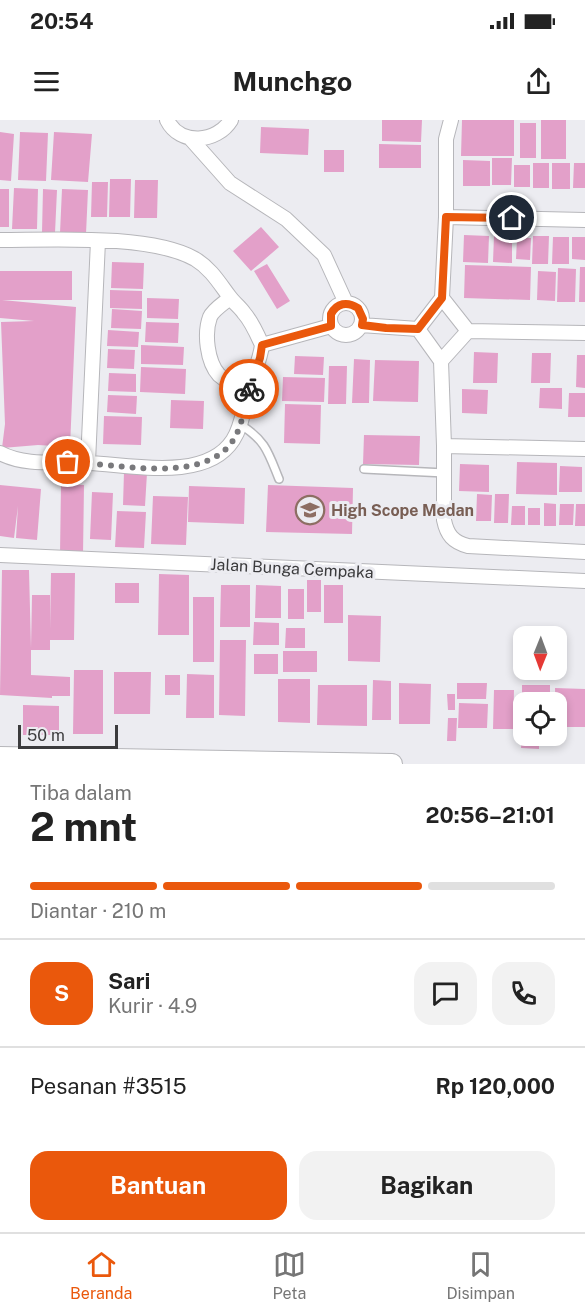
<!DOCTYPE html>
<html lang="id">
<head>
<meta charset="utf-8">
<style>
	:root { --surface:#fff; --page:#f2f2f2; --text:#222; --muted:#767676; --line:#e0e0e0; --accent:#ea580c }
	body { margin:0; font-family:"Public Sans",sans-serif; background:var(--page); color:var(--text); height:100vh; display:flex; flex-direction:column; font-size:22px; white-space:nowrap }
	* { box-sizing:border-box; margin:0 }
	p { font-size:20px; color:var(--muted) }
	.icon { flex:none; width:33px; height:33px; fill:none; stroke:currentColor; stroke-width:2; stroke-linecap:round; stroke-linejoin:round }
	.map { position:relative; height:644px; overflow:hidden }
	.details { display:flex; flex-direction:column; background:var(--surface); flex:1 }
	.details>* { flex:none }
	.needle { width:39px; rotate:181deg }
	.fabs { position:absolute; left:513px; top:506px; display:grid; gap:12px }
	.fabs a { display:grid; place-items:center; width:54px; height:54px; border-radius:12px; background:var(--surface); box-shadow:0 3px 9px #0003; font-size:30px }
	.scale { position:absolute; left:18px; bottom:15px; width:100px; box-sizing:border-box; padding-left:6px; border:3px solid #3b3b3d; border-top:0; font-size:16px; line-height:21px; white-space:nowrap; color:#3b3b3d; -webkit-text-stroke:4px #ececf1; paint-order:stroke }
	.pin { position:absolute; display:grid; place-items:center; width:51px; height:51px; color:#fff; margin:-26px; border:3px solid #fff; border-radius:50%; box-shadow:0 2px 6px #0007 }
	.courier { position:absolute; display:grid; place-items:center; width:60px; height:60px; margin:-30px; border:4px solid #ea580c; border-radius:50%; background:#fff; color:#222; box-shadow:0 2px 8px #0007 }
	.summary em { font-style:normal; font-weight:700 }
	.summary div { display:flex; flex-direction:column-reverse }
	.summary { display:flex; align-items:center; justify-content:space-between; height:102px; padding:0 30px }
	h1 { font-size:39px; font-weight:700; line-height:45px }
	.bar { display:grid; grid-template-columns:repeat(4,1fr); gap:9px 6px; align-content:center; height:72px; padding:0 30px }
	.bar i { height:8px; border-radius:4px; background:var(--line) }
	.bar .current { background:var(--accent) }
	.bar p { grid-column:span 4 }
	.line { display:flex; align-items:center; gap:15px; padding:0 30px; border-top:2px solid var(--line) }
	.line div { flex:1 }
	.round { display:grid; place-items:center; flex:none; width:63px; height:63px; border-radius:18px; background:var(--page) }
	.primary-button { display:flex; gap:12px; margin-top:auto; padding:12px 30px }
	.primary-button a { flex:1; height:69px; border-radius:18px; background:var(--accent); color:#fff; font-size:24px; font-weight:700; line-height:69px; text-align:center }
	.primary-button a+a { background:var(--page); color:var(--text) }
	.status { display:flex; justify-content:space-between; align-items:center; height:42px; padding:0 30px; background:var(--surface); direction:ltr }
	.status svg { height:16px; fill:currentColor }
	header { display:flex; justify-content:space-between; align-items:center; height:78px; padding:0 30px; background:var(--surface); font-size:27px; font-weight:700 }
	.tabs { display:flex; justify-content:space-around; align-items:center; height:84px; border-top:2px solid var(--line); background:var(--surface); font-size:16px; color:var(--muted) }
	.tabs a { display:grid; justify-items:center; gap:3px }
	.tabs .current { color:var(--accent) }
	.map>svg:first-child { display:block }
	.building { fill:#e3a0c9 }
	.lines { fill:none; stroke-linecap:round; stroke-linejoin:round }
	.lane-casing { stroke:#b6b6ba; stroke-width:10 }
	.street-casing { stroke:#b6b6ba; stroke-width:16 }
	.secondary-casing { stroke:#b6b6ba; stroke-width:22 }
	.lane { stroke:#fff; stroke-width:7 }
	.street { stroke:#fff; stroke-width:14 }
	.secondary { stroke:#fff; stroke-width:20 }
	.done { stroke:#79797c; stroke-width:6; stroke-dasharray:0 10.8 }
	.route { stroke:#ea580c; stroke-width:8 }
	.labels { text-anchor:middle; stroke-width:6; stroke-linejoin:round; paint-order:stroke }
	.education-label { font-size:16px; font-weight:bold; fill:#785e54; stroke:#ececf1; text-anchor:start }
	.street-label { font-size:16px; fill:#3b3b3d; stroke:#ececf1 }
</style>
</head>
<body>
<div class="status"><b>20:54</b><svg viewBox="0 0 49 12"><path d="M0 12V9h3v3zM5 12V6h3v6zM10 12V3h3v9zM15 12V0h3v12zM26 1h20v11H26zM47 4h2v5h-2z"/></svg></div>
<header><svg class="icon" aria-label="menu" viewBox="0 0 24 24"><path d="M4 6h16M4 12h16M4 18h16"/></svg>Munchgo<svg class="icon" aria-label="share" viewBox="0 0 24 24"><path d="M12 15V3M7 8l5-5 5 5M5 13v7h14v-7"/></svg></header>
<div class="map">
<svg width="585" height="644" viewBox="0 0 585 644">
	<rect width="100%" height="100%" fill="#ececf1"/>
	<path class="building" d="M382 0H422L421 22 382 21Z
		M462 0H514V36H461Z
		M541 0H566V39H541Z
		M520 3H536V38H520Z
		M261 7 309 9 308 35 260 33Z
		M0 12 14 14 11 61 0 60Z
		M20 12 48 13 46 61 18 60Z
		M54 12 92 14 88 62 51 60Z
		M379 24 421 25V48H379Z
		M324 30H344V52H324Z
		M492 38H512L511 65H492Z
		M463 40 490 41V66H463Z
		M533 43H549V68H533Z
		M552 43H570V69H552Z
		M574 43H585V68H573Z
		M514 45H530V67H514Z
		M110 59H131L130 97H109Z
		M135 60H158L157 98H134Z
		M92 62H108L107 97H91Z
		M14 68 38 69 37 109H12Z
		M0 69H9V107H0Z
		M43 69 57 70 55 113 42 112Z
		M62 69 88 70 86 114 60 113Z
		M261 107 279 127 251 151 233 131Z
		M464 115 489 116 488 143 463 142Z
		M494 116H512V143L493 142Z
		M533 116H549L548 144H532Z
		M553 117H569V144H552Z
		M572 117H585V140L572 139Z
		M517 118H531L530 140 516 139Z
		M112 142 144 143 143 169 111 168Z
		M267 144 290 181 277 189 254 151Z
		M465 145 531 147 530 180 464 178Z
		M580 147H585V182H579Z
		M558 148 576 149 575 182H557Z
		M0 151H72V180H2L76 187 70 327 38 325 2 328 5 304 1 202 34 201 0 198Z
		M538 151 556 152 555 181 537 180Z
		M110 170 142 171V189L110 188Z
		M147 178 179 179 178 199 147 198Z
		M112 189 142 191 141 209 111 208Z
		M146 202 179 203 178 223 145 222Z
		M108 210 139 212 138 227 107 226Z
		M141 225 184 227 183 245 141 244Z
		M108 229 135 230 134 249 107 248Z
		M474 232 498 233 497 263H473Z
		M532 233H551L550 263H531Z
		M577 235H585V268L576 267Z
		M295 236 324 237 323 255 294 254Z
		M354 239 370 240 369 283H352Z
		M375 240 419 241 418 282 373 281Z
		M329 246H347L346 284H328Z
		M141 247 186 249 185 274 140 272Z
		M109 253 136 254V272L108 271Z
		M283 257 325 258 324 282 282 281Z
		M540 268H562V289L539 288Z
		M462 269 488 270 487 294 462 293Z
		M569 273H585V297H568Z
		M108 275 137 276 136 294 107 292Z
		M171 280 204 281 203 309 170 308Z
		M285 284 321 285 320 324 284 323Z
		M104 296 142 297 141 325 103 324Z
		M364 315 420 316 419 345 363 344Z
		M517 342 557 343V375L516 374Z
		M460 344 489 345V372L459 371Z
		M560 346 582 347V372H559Z
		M124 352 147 353 145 386 123 385Z
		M61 364 84 365 83 435H60Z
		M0 365 41 369 37 420 16 418 18 386 14 418 0 416Z
		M268 365 353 368 352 414 266 412Z
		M189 366 245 368 244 404 188 402Z
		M92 372 113 373 111 420 90 419Z
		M477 374 492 375 491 401H476Z
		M495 374H509L508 403H494Z
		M153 376 188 377 186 425 151 424Z
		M544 383 556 384V406H544Z
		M560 384H574L573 405H559Z
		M576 384H585V406H575Z
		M512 386H525V405H511Z
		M528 388H540V405H528Z
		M117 391 146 392 144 428 115 427Z
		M2 450H29L31 528 32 475H50V509L51 453H75L74 520H50V530H31V555L70 557V576H52V578L0 575Z
		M159 454 189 455V515H158Z
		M307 460H321V492H307Z
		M115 463H139V483H115Z
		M221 465H250V507H220Z
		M256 465 281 466V498H255Z
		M324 465H343V503H324Z
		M288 469H304V499H288Z
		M193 477H214V542H193Z
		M348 495 381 496 380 542 348 541Z
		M254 502 279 503V525H253Z
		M286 508H305V528H285Z
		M220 520H246L245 596 219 595Z
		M283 531H317V552H283Z
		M254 534H278V554H254Z
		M74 550H103V614H73Z
		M114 552H151L150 594H114Z
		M187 554 214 555V598H186Z
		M165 555H180V575H165Z
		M278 559H310V603L278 602Z
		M373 560 391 561V600H372Z
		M399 563 431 564 430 604H399Z
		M457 563H487L486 579H457Z
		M318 565H367V606L317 605Z
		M522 565H550V582H522Z
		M555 568 585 569V607H556Z
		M494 570H514L513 609H493Z
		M447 574H455V590H448Z
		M459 583 488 584 487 608H458Z
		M23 585 59 586V615H23Z
		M448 598H457L456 621H447Z
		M522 615H539V629L521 628Z"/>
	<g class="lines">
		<g class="lane-casing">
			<path id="lane" d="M241 305C266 321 268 332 279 359
				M364 349 445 353"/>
		</g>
		<g class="street-casing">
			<path id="street" d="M167 0C180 26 217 23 231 0
				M190 18 230 63 286 99 324 135 346 183
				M446 97 585 100
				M0 120C52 120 151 114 195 139 210 148 218 161 229 176 233 182 240 187 244 193 252 202 257 214 262 225
				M230 178C224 183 213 190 210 197 204 213 207 242 219 255 228 263 238 266 248 270
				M442 178 446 97V19L451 0
				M330 199a16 16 0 1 1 32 0a16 16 0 1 1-32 0Z
				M361 205 418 209
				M418 209 441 241 468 211 585 213
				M418 209 442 178 468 211
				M441 241 444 326V400C447 415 453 422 468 426L585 432
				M444 326 585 329
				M0 333C26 347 61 341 90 343 131 345 206 362 233 320 242 306 243 290 248 273 252 256 260 242 262 225L331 206
				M88 342 98 121
				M0 435 585 461"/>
		</g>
		<g class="secondary-casing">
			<path id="secondary" d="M0 637 392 644"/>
		</g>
		<use href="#lane" class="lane"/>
		<use href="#street" class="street"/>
		<use href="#secondary" class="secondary"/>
	</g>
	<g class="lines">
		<path class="done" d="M68 342C113 343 202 365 232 322 243 306 244 287 249 269"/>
		<path class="route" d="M249 269 260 238 262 225 331 206V194C337 183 347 181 358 188L363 199 362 205 386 208 418 209 442 178 446 97 512 98"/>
	</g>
	<defs>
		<g id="school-ring" transform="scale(1.5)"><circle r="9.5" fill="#ececf1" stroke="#8d6e63" stroke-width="1.5"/><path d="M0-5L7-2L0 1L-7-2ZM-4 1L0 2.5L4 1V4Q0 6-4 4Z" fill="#8d6e63"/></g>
	</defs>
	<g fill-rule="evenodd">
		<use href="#school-ring" x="310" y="390"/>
	</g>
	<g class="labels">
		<g class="education-label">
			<text x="331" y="396">High Scope Medan</text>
		</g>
		<g class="street-label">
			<text transform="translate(292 448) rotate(3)" y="6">Jalan Bunga Cempaka</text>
		</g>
	</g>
</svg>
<div class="fabs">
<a><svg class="needle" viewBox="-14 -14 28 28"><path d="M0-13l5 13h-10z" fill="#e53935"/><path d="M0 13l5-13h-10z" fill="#767676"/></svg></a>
<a><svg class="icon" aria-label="locate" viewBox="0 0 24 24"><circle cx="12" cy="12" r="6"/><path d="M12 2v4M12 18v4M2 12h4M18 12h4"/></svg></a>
</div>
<div class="scale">50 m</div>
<div class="pin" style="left:68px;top:342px;background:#ea580c"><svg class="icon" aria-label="bag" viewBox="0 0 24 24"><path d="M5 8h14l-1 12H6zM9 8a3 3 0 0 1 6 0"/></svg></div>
<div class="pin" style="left:512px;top:98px;background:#1f2937"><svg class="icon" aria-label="home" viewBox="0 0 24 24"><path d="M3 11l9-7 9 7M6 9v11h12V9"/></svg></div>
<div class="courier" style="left:249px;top:269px"><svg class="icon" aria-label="bike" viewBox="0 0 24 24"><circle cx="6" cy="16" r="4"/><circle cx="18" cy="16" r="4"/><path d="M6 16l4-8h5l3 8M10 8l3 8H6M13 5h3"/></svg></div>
</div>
<section class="details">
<div class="summary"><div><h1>2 mnt</h1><p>Tiba dalam</p></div><em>20:56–21:01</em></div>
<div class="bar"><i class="current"></i><i class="current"></i><i class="current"></i><i></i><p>Diantar · 210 m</p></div>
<div class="line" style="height:108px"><b class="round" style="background:var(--accent);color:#fff">S</b><div><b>Sari</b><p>Kurir · 4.9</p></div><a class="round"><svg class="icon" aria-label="chat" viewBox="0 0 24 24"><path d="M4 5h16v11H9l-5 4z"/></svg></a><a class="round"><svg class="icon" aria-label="phone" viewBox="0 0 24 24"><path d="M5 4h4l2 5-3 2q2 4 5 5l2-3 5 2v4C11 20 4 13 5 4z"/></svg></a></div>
<div class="line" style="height:78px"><div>Pesanan #3515</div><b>Rp 120,000</b></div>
<div class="primary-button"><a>Bantuan</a><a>Bagikan</a></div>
</section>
<nav class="tabs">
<a class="current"><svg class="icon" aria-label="home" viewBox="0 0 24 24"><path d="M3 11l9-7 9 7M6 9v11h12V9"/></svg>Beranda</a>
<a><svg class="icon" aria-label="map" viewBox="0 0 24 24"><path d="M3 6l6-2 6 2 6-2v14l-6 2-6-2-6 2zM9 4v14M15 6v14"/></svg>Peta</a>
<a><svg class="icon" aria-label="saved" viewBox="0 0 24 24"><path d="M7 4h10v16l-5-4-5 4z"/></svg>Disimpan</a>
</nav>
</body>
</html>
